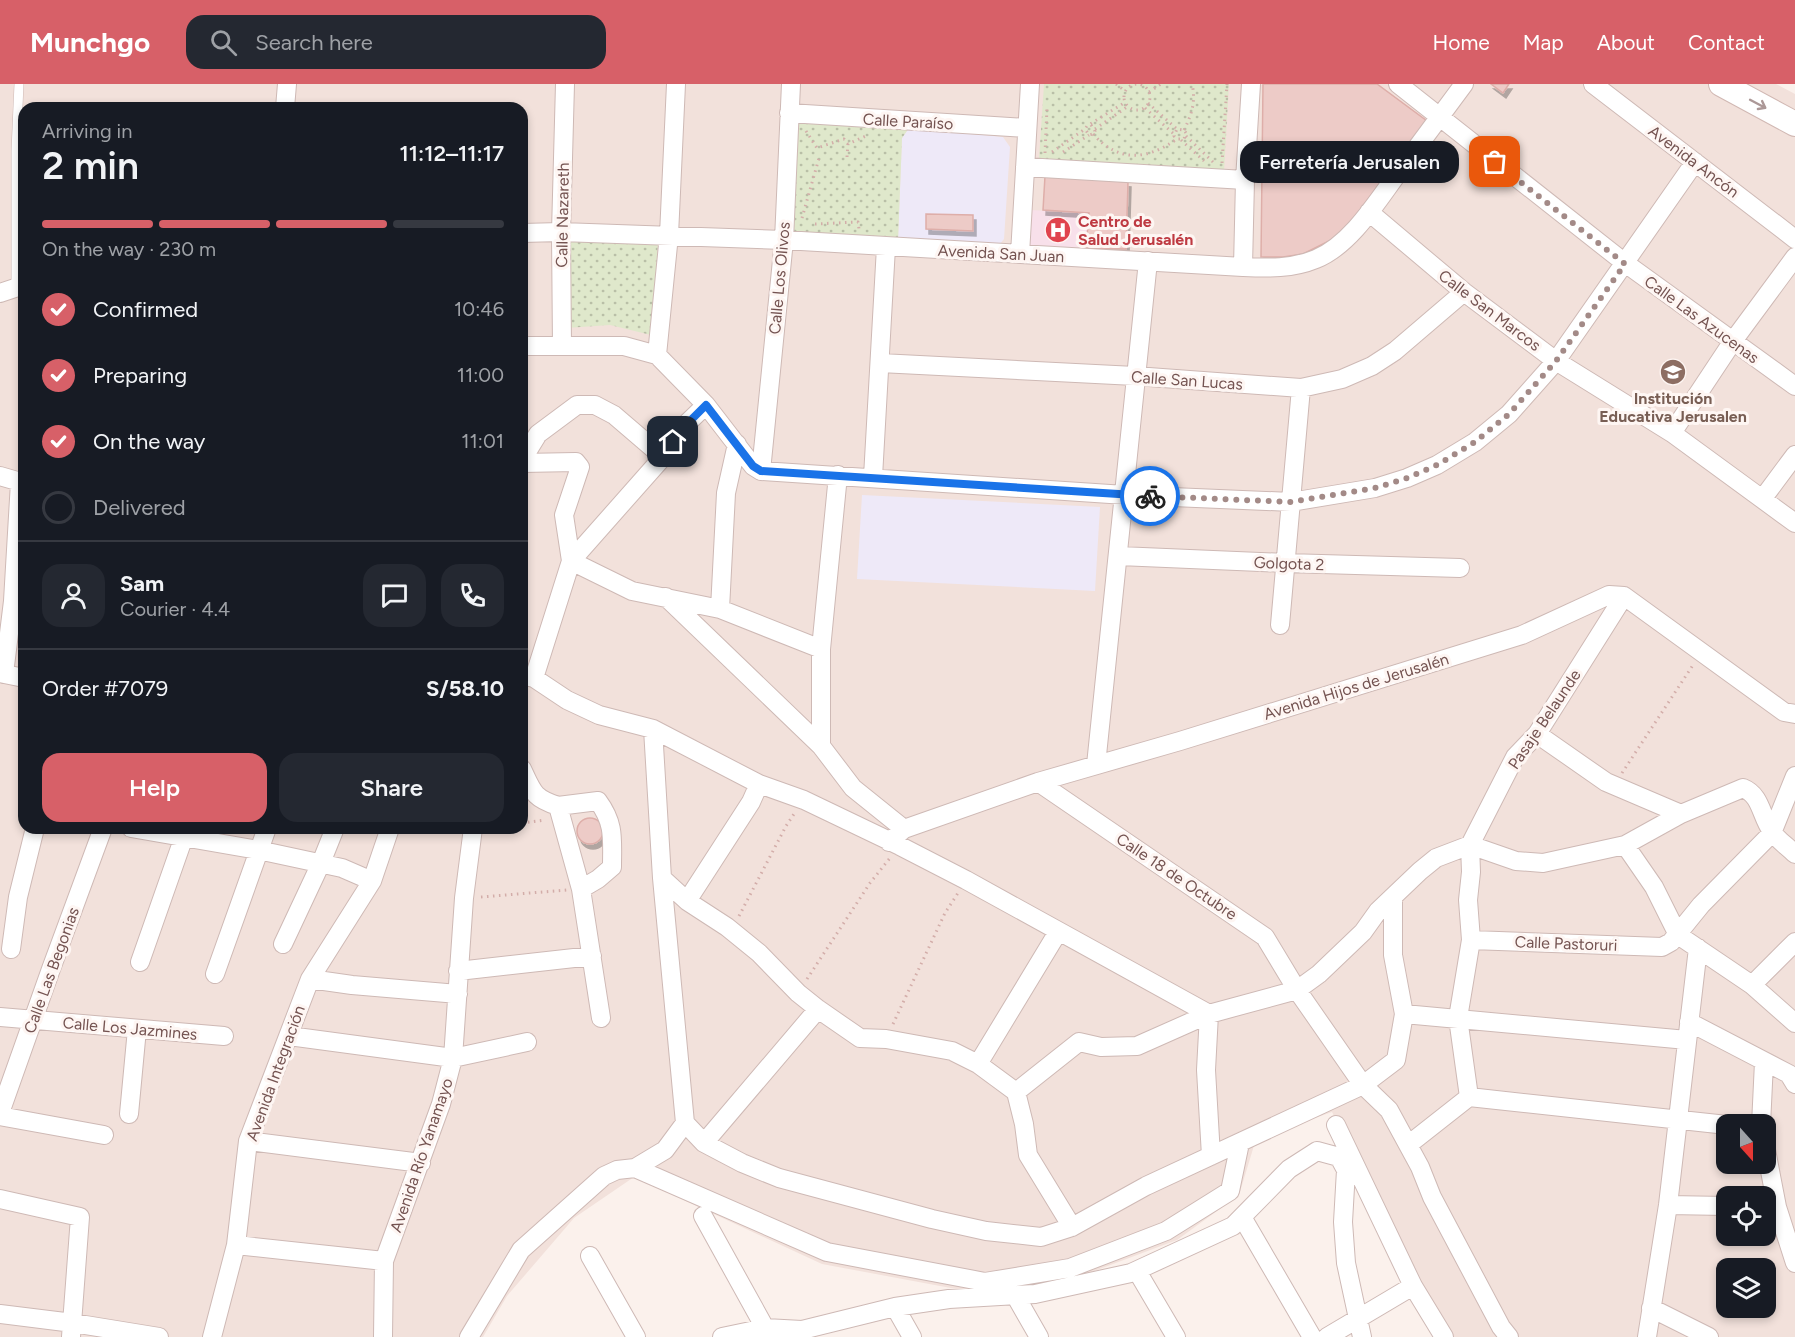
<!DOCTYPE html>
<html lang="en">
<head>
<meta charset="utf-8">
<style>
	:root { --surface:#171b24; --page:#242831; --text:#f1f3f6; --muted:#9ea1a6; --line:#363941; --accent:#d76068 }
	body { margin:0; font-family:Figtree,sans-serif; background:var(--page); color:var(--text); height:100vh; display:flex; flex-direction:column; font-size:22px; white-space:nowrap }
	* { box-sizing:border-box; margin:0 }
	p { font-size:20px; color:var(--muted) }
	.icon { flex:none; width:33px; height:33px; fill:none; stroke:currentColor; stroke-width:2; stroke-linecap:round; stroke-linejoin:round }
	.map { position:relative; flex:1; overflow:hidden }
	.sheet { position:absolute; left:18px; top:18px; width:510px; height:732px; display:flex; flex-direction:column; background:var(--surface); border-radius:18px; box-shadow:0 3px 9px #0003 }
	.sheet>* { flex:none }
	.needle { width:39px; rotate:159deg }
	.tools { position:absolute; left:1716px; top:1030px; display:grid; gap:12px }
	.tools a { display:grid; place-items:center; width:60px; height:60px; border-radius:12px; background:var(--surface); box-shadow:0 3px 9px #0003; font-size:30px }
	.pin { position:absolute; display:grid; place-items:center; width:51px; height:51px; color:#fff; margin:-26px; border-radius:12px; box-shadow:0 3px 9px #0006 }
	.courier { position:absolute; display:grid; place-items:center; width:60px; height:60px; margin:-30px; border:4px solid #1a73e8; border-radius:50%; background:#fff; color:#222; box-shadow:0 2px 8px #0007 }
	.bubble { position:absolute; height:42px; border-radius:18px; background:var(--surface); box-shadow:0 3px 9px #0003; font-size:20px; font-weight:600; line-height:42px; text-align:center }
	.summary em { font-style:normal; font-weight:600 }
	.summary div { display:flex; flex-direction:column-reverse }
	.summary { display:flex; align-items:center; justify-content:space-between; height:102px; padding:0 24px }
	h1 { font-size:39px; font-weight:600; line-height:45px }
	.bar { display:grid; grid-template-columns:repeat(4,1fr); gap:9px 6px; align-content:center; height:72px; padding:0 24px }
	.bar i { height:8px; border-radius:4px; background:var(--line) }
	.bar .active { background:var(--accent) }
	.bar p { grid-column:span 4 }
	.line { display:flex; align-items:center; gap:15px; padding:0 24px; border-top:2px solid var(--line) }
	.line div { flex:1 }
	.round { display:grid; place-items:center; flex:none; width:63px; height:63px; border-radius:18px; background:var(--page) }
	ol { padding:0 24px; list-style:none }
	li { display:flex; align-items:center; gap:18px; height:66px }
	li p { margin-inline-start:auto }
	li .icon { padding:6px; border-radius:50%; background:var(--accent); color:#fff; stroke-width:4 }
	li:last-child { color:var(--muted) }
	li i { width:33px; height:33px; border:3px solid var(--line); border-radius:50% }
	.button { display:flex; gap:12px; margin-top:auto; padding:12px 24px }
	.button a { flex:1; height:69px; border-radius:18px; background:var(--accent); color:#fff; font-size:24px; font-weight:600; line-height:69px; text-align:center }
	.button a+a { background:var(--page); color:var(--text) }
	header { display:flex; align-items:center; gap:36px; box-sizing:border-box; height:84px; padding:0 30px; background:var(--accent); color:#fff }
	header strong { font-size:28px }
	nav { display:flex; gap:33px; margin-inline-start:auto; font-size:21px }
	.search { width:420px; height:54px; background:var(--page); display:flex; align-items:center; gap:15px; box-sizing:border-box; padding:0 21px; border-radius:18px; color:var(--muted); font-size:22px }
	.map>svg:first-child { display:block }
	.residential { fill:#f2e1db; fill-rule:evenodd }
	.education { fill:#eee9f8 }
	.medical { fill:#f8e0ea }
	.park { fill:url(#park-dots) }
	.building { fill:#edcbc7; stroke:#deaea9; stroke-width:1.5; filter:url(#shadow) }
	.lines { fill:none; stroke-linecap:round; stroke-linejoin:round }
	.lane-casing { stroke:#ceb9b5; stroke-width:10 }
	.street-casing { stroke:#ceb9b5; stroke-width:20 }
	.secondary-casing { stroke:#d1b8b3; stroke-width:26 }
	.path { stroke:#d3ada9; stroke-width:3; stroke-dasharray:1.5 4.5; stroke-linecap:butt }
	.lane { stroke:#fff; stroke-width:9 }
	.street { stroke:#fff; stroke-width:18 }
	.secondary { stroke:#fff; stroke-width:24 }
	.oneway { stroke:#ac9897 }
	.done { stroke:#a38a87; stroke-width:6; stroke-dasharray:0 10.8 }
	.route { stroke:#1a73e8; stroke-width:8 }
	.labels { text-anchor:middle; stroke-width:6; stroke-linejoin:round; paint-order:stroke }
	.street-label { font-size:16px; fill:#745351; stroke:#fef6f3 }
	.health-label { font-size:16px; font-weight:bold; fill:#be3a42; stroke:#fef6f3; text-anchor:start }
	.education-label { font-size:16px; font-weight:bold; fill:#785e54; stroke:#fef6f3 }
</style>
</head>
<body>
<header>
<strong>Munchgo</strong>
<div class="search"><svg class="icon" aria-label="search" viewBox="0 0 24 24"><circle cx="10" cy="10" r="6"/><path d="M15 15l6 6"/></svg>Search here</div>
<nav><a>Home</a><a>Map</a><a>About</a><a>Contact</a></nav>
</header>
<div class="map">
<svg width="1795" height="1253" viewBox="0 0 1795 1253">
	<defs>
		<pattern id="park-dots" width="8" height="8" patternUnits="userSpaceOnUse" patternTransform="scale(1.5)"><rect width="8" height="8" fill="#dfe8cb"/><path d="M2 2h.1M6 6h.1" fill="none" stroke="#b9bfa7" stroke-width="1.8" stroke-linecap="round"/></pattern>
		<filter id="shadow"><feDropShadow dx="3" dy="5" stdDeviation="0" flood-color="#0004"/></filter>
	</defs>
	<rect width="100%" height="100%" fill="#fbf1ec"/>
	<path class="residential" d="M0 0H1776L1795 10V1253H1446L1332 1028 1256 1055 1239 1111 1177 1156 1081 1192 983 1210 822 1180 634 1093 574 1134 507 1212 483 1253H0ZM24 24H522V744H24ZM1726 1041H1766V1080H1726ZM1726 1113H1766V1152H1726ZM1726 1185H1766V1224H1726Z"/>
	<path class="education" d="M909 44 1003 53 1010 63 1004 155 999 161 898 156 902 54Z
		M862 411 1100 423 1095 507 857 495Z"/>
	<path class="medical" d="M1030 126 1089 129 1086 164 1028 162Z"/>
	<path class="park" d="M1044 0H1229L1224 88 1039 75Z
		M795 36 909 44 902 54 898 156 794 148 789 142Z
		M570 156 658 159 651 251 610 241 566 244Z"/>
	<path class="building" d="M1263 0H1377L1427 37 1341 151 1303 170 1283 173H1261Z
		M1491 0H1509L1503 9Z
		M1045 92 1128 98 1126 165 1086 164 1089 129 1043 126Z
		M926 130 973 131V147L926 145Z
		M577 747a13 13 0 1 1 26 0a13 13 0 1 1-26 0Z"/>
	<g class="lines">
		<g class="lane-casing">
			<path id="lane" d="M16 204V67L19 0"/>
		</g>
		<g class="street-casing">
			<path id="street" d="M1398 0 1625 179 1795 302
				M1593 0 1795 155
				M285 24 287 0
				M789 29 1027 44
				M1025 83 1245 96
				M1369 128 1464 208 1556 277 1672 349 1795 439
				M522 149 561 148 784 156 1243 183C1268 184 1292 185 1316 175 1351 161 1378 116 1401 85 1422 57 1443 28 1464 0
				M1020 170 1030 0
				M1243 183 1245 96 1251 0
				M0 209 24 201
				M522 262H624L657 271 706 321 753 382 761 387 1125 411 1291 418 1375 404 1407 394 1437 381 1475 358 1509 330 1556 277 1695 78
				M562 262 561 148 565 0
				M657 271 669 151 676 0
				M880 279 1135 292 1301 304 1342 295 1372 282 1395 267 1464 208
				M706 321 683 343 663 373 571 477 632 507 720 525 821 565
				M1672 349 1733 257 1795 173
				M522 376 538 350 577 321H595L614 331 663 373
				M522 379 576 378 580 383 564 431 571 477 534 594
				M761 387 784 156 791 0
				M0 392 24 399
				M873 393 886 163
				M1763 414 1795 371
				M1119 472 1286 479 1460 484
				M666 513 821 662 853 704 904 745
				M720 525 726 409 737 360
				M1280 541 1301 304
				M0 589 24 594
				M4 590 13 517 20 398
				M522 591 534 594 567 616 599 631 653 645 759 700 804 716 900 762 966 796 1209 930 1206 986 1211 1072
				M653 645 662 794 685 1039 704 1059 742 1079 779 1094 932 1135 986 1147 1041 1153 1072 1143 1146 1102 1363 1001 1396 976 1404 930 1393 871V815
				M1537 650 1606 698 1681 730
				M821 662V565L838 391
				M1096 681 1148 177
				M522 685C533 708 533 714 558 722L581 805 601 934
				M1038 698 1265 853 1297 906 1363 1001 1389 1026 1420 1083 1432 1113 1501 1243 1509 1253
				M558 722 598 717C615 740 612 755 612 783L598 795 581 805
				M131 744 258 766 342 784 372 797
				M889 758 904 745 1038 698 1180 657 1522 551 1609 511 1624 512 1784 628 1795 630
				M1625 761 1654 803 1678 851 1752 901 1795 939
				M662 794 687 817 727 843 759 869 798 909 818 925 860 954 886 955 952 967 978 980 1016 1008 1024 1040 1028 1071 1072 1143
				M687 817 751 718 759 700
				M1471 856 1662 863 1671 858 1701 821 1772 749 1795 692
				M283 860 321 779 335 744
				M11 865 18 813 35 744
				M140 878 187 744
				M458 887 592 872
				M215 890 267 744
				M310 895 352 901 458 910
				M1752 901 1795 858
				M1404 930 1687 956
				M0 933 224 952
				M1689 938 1789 990 1795 1000
				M289 952 453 974 527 958
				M978 980 1058 848
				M1016 1008 1079 958 1101 963 1137 962 1209 930 1297 906 1319 890 1363 848 1378 827 1420 787 1436 774 1470 761 1516 777 1543 779 1625 761 1681 730 1743 704C1761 711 1761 732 1771 746 1776 755 1787 762 1795 770
				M1469 1013 1458 934 1471 856 1468 816 1471 788 1470 761 1515 673 1537 650 1624 512
				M0 1029 51 885 103 744
				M129 1030 137 945
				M0 1032 104 1051
				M1336 1041 1413 1202 1444 1253
				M1761 1041 1764 978
				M248 1057 421 1079
				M704 1059 818 925
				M1408 1061 1469 1013 1727 1041
				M1766 1066 1777 1123 1795 1179
				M635 1084 827 1168 985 1198 1070 1184 1166 1147 1230 1107 1240 1059
				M0 1115 80 1133 71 1253
				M1668 1121 1726 1122
				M703 1132 770 1253
				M1242 1133 1312 1253
				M236 1161 384 1177
				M590 1172 636 1253
				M1137 1187 1176 1253
				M1015 1211 1039 1253
				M895 1223 912 1253
				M1651 1224 1709 1253
				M0 1230 73 1239 159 1253
				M212 1253 236 1161 248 1057 310 895 372 797 390 744
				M383 1253 384 1177 441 1020 453 974 464 814 473 744
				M469 1253 521 1166 604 1092 617 1086 635 1084 665 1066 685 1039
				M722 1253 765 1244 802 1246 895 1223 949 1215 1035 1210 1131 1189 1233 1142 1289 1085 1317 1067 1339 1073 1346 1086 1343 1138 1346 1179 1362 1253
				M1327 1253 1413 1202
				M1647 1253 1668 1121 1698 864"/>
		</g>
		<g class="secondary-casing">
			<path id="secondary" d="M1721 0 1795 40"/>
		</g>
		<path class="path" d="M1124 13a13 13 0 1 1 26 0a13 13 0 1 1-26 0Z
			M1116 0 1125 7
			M1149 8 1161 0
			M1148 19 1177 45 1184 46 1186 49 1184 55H1177L1174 52 1177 45
			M1145 24 1174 50
			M1091 41 1095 47 1093 50 1089 51 1085 45 1087 42 1124 19
			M1095 45 1127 23
			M1184 46C1192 30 1196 17 1192 0
			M806 47 817 64 844 55 848 60
			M1093 50C1119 79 1147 76 1177 55
			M1186 52 1213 78
			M1181 56 1204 77
			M1052 68 1085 45
			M1063 68 1089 51
			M1045 69 1047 24
			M847 73 848 60 868 51
			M1222 79 1227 0
			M802 134 819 74
			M815 140 858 138 859 145
			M1622 689 1693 581
			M522 739 545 736
			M481 813 567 806
			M739 832 786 742 794 730
			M807 895 870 799 890 774
			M893 940 945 829 958 809"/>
		<use href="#lane" class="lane"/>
		<use href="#street" class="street"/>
		<use href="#secondary" class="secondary"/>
	</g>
	<defs><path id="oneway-shaft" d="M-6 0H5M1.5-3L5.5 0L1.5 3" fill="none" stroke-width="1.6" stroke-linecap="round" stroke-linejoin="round" transform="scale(1.5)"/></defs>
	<use class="oneway" href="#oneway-shaft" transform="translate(1758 20) rotate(28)"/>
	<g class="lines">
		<path class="done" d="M1150 412 1291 418 1375 404 1407 394 1437 381 1475 358 1509 330 1556 277 1625 180 1495 78"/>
		<path class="route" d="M673 358 684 343 706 321 753 382 761 387 1150 412"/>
	</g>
	<defs>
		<g id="hospital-disc" transform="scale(1.35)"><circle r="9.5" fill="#e0444e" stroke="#fef6f3"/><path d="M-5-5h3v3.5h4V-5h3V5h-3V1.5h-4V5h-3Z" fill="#fff"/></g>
		<g id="school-disc" transform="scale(1.35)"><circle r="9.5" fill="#8d6e63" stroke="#fef6f3"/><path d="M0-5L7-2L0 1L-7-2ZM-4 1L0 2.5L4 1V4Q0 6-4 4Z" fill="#fff"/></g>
	</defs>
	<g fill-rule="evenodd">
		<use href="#hospital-disc" x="1058" y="146"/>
		<use href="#school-disc" x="1673" y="288"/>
	</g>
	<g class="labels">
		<g class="street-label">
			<text transform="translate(908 37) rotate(3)" y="6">Calle Paraíso</text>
			<text transform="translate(1694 77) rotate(37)" y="6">Avenida Ancón</text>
			<text transform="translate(562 131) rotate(-89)" y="6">Calle Nazareth</text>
			<text transform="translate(1001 169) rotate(3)" y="6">Avenida San Juan</text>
			<text transform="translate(779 194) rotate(-85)" y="6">Calle Los Olivos</text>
			<text transform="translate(1490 226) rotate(37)" y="6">Calle San Marcos</text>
			<text transform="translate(1702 235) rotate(36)" y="6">Calle Las Azucenas</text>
			<text transform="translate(1187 296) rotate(4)" y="6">Calle San Lucas</text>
			<text transform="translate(1289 479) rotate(2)" y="6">Golgota 2</text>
			<text transform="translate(1356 602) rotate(-17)" y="6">Avenida Hijos de Jerusalén</text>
			<text transform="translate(1544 635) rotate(-56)" y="6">Pasaje Belaunde</text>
			<text transform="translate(1177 792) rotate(34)" y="6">Calle 18 de Octubre</text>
			<text transform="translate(1566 859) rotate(2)" y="6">Calle Pastoruri</text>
			<text transform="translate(51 886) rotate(-70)" y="6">Calle Las Begonias</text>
			<text transform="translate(130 944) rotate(5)" y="6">Calle Los Jazmines</text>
			<text transform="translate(275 989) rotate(-70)" y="6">Avenida Integración</text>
			<text transform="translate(421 1071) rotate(-71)" y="6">Avenida Río Yanamayo</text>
		</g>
		<g class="health-label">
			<text x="1078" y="143">Centro de<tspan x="1078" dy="18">Salud Jerusalén</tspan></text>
		</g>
		<g class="education-label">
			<text x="1673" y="320">Institución<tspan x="1673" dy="18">Educativa Jerusalen</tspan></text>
		</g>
	</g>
</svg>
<div class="tools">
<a><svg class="needle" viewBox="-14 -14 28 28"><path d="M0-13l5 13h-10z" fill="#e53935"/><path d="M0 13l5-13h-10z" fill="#9ea1a6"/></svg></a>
<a><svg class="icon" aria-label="locate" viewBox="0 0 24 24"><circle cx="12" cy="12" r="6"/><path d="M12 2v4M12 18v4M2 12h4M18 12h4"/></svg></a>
<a><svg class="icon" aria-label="layers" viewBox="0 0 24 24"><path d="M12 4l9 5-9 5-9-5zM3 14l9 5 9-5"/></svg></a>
</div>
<div class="pin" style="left:1495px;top:78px;background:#ea580c"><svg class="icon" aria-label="bag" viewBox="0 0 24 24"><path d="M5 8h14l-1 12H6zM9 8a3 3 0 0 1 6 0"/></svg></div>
<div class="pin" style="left:673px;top:358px;background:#1f2937"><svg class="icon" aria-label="home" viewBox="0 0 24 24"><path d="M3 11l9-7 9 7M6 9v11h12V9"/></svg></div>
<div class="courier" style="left:1150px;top:412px"><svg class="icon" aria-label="bike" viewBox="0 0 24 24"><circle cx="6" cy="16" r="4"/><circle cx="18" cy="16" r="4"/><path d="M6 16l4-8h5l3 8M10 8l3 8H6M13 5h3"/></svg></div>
<div class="bubble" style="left:1240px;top:57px;width:219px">Ferretería Jerusalen</div>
<section class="sheet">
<div class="summary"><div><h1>2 min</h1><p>Arriving in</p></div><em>11:12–11:17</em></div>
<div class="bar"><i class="active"></i><i class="active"></i><i class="active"></i><i></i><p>On the way · 230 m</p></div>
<ol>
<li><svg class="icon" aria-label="check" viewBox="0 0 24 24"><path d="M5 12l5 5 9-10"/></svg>Confirmed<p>10:46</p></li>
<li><svg class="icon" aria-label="check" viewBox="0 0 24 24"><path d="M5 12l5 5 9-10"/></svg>Preparing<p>11:00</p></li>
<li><svg class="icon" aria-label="check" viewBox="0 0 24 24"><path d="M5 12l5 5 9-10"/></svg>On the way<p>11:01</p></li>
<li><i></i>Delivered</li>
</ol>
<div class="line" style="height:108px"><a class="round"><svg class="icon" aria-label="person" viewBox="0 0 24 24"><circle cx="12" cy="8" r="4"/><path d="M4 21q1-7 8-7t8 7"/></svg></a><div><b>Sam</b><p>Courier · 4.4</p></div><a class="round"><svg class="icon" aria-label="chat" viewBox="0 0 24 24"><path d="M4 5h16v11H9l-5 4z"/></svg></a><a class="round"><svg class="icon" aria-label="phone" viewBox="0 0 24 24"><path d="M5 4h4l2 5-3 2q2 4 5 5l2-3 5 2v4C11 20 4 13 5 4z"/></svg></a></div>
<div class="line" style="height:78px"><div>Order #7079</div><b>S/58.10</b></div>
<div class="button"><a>Help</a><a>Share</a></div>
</section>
</div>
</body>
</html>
